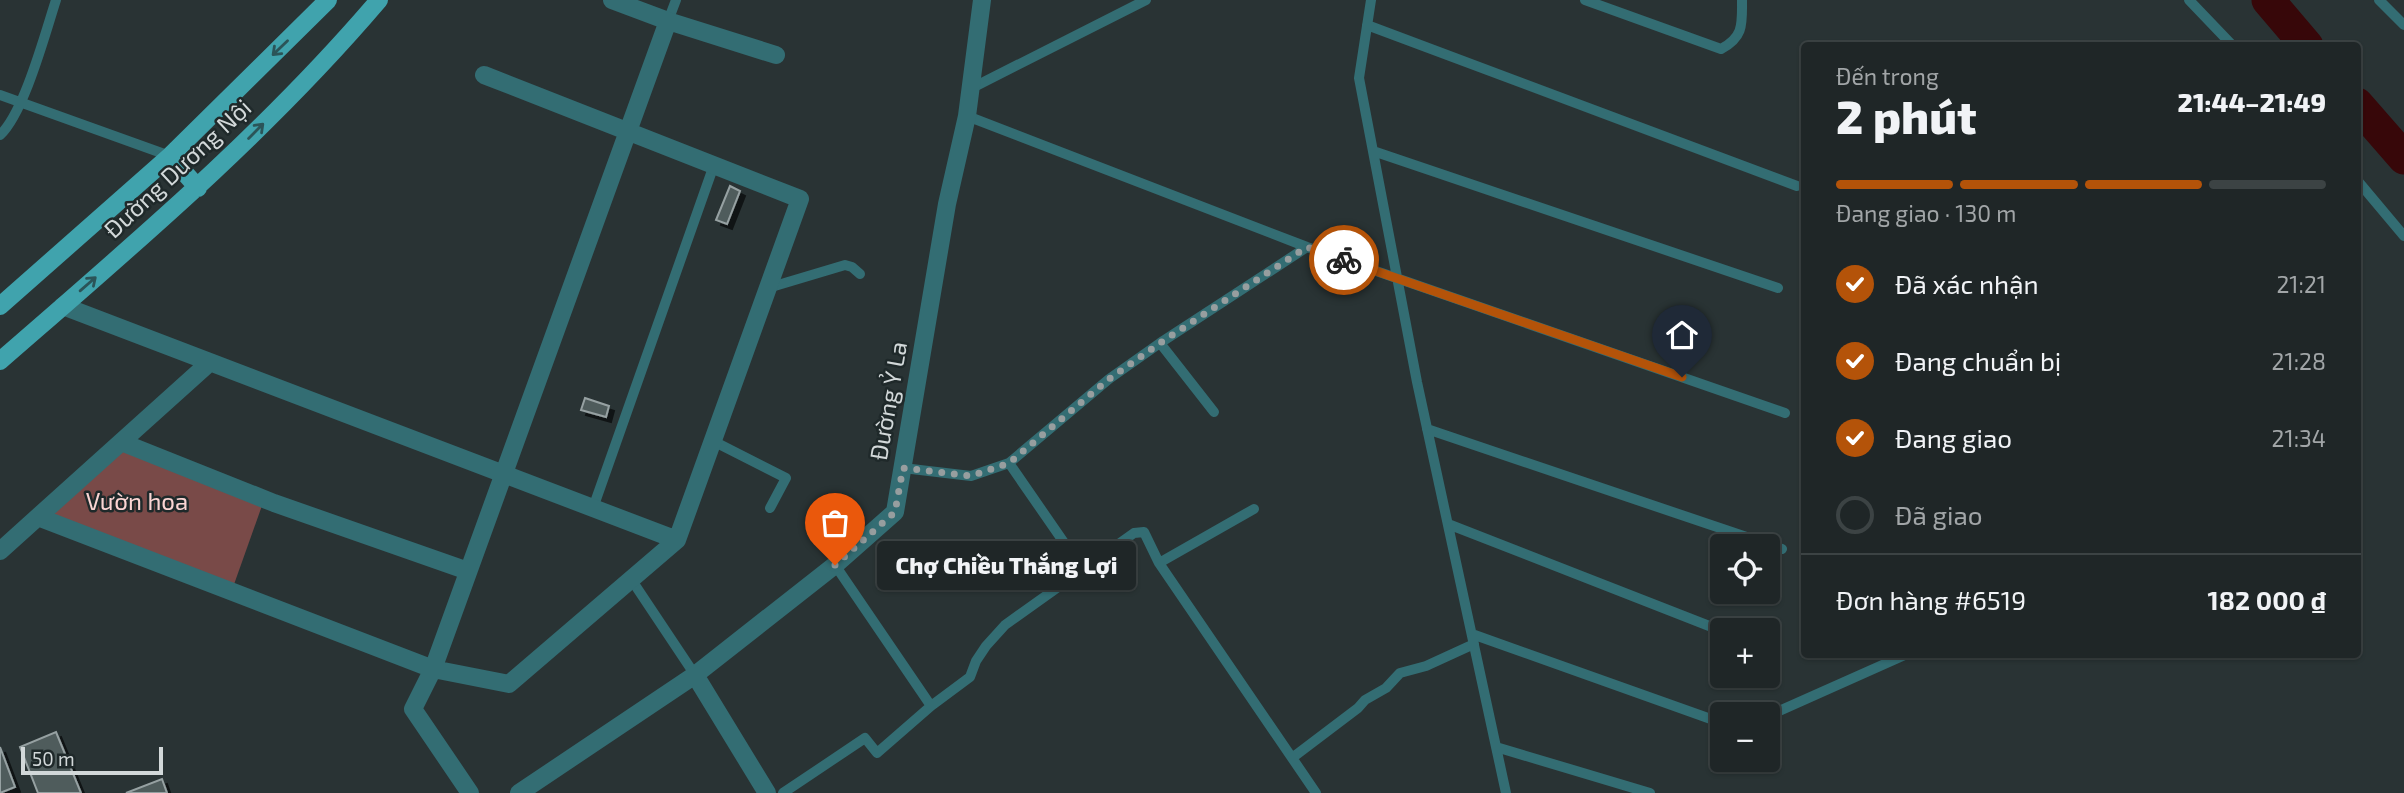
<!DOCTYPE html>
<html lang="vi">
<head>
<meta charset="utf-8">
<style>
	:root { --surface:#1f2627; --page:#272e2f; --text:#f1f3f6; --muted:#a1a5a7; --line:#3c4344; --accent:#b45309 }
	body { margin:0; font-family:"Exo 2",sans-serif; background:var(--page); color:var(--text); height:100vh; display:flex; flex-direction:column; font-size:26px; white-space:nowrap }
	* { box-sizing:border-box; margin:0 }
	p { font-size:23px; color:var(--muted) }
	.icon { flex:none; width:38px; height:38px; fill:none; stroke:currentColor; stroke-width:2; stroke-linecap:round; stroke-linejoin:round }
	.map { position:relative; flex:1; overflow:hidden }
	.details { position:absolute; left:1801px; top:42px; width:560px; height:616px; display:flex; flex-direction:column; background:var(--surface); border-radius:7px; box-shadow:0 2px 5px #0004,0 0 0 2px var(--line) }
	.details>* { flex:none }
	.buttons { position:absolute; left:1710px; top:534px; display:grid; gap:14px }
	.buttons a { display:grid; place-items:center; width:70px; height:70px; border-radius:7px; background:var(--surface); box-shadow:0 2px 5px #0004,0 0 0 2px var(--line); font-size:35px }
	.scale { position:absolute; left:21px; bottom:18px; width:142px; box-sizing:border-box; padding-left:7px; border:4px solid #d2d8d9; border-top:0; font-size:19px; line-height:24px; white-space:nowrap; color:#d2d8d9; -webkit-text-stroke:5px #1f292a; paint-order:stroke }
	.pin { position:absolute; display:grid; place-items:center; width:60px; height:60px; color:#fff; margin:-72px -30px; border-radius:50% 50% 50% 0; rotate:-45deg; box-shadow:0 0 7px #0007 }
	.pin .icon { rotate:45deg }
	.courier { position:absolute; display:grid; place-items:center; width:70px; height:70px; margin:-35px; border:5px solid #b45309; border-radius:50%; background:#fff; color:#222; box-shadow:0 2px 9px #0007 }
	.bubble { position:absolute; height:49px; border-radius:7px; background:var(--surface); box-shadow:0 2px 5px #0004,0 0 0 2px var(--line); font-size:23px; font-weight:800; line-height:49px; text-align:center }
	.summary em { font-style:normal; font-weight:800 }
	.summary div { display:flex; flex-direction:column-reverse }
	.summary { display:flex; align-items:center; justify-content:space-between; height:119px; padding:0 35px }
	h1 { font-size:46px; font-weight:800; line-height:52px }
	.bar { display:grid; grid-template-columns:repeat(4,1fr); gap:10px 7px; align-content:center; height:84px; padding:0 35px }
	.bar i { height:9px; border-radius:5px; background:var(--line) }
	.bar .on { background:var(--accent) }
	.bar p { grid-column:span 4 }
	.line { display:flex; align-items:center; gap:18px; padding:0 35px; border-top:2px solid var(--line) }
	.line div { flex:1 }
	ol { padding:0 35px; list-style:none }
	li { display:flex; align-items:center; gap:21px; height:77px }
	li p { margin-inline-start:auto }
	li .icon { padding:7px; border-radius:50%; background:var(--accent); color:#fff; stroke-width:4 }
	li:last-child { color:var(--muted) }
	li i { width:38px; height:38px; border:4px solid var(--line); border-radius:50% }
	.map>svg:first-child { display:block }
	.green { fill:#794a48 }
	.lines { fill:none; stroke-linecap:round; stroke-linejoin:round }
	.river { stroke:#370709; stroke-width:33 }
	.building { fill:#505b5c; stroke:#96a1a2; stroke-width:2; filter:url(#shadow) }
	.service { stroke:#336d73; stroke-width:10 }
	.minor { stroke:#336d73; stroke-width:18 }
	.primary { stroke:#40a3ad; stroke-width:18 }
	.oneway { stroke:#2b5458 }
	.done { stroke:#979e9f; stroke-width:7; stroke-dasharray:0 12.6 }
	.route { stroke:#b45309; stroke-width:9 }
	.labels { text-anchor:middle; stroke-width:5; stroke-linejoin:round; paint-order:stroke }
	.street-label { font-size:24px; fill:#d2d8d9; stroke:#1f292a }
	.park-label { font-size:24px; fill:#fbd5d3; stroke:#1f292a }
</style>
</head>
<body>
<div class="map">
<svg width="2404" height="793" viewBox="0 0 2404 793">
	<defs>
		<filter id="shadow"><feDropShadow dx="5" dy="5" stdDeviation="0" flood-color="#0009"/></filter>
	</defs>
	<rect width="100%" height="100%" fill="#293334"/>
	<path class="green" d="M122 443 264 500 232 590 40 516Z"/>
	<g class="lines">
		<path class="river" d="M2268 0 2307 46
			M2357 104 2404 158"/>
	</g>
	<path class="building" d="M730 186 740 191 727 224 716 220Z
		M585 398 609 406 606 417 581 410Z
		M56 732 81 793H38L20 747Z
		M0 747 15 787 0 793Z
		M162 779 167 793H126Z"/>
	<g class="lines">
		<path class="service" d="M1371 0 1359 78 1417 382 1506 793
			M1585 0 1721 49C1744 37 1742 24 1742 0
			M2189 0 2233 46
			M2379 0 2404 25
			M668 21 676 0
			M1367 25 1797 186
			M970 89 1146 0
			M0 95 170 156
			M967 116 1307 247 1785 413
			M0 135C24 113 45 34 56 0
			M1373 151 1778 288
			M2357 180 2404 236
			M768 288 845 265 852 267 860 274
			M1160 343 1214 412
			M1427 429 1782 549
			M713 441 786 478 770 508
			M1009 463 1083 570
			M903 468 971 476 1009 463 1109 379 1160 343 1307 247
			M593 508 714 165
			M1448 524 1722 631
			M1159 563 1254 509
			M631 579 695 675
			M1472 634 1722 723
			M931 706 970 677 976 661 986 646 1005 625 1134 533 1144 532 1159 563 1316 793
			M1768 716 1907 654
			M1496 747 1650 793
			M1292 758 1358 708 1365 700 1386 688 1400 673 1426 666 1474 644
			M783 793 865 738 877 753 931 706 835 565"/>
		<path class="minor" d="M612 0 668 21 776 55
			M63 306 677 540
			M121 442 274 503 468 571
			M38 517 433 669 509 684 677 540 800 199 484 75
			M0 551 209 363
			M695 675 767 793
			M470 793 413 709 433 669 668 21
			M519 793 695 675 835 565 895 512 947 204 967 116 982 0"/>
		<path class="primary" d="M170 156 198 188
			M0 306 170 156 328 0
			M0 361C132 246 265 134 379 0"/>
	</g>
	<defs><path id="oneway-shaft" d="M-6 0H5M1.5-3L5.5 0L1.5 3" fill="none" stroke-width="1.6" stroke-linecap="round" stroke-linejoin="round" transform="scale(1.75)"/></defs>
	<g class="oneway">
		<use href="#oneway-shaft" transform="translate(280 48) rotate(136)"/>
		<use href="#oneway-shaft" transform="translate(256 131) rotate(-45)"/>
		<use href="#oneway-shaft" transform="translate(88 284) rotate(-41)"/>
	</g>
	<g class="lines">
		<path class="done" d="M835 565 895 512 903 468 971 476 1009 463 1109 379 1160 343 1307 247 1344 260"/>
		<path class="route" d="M1344 260 1682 377"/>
	</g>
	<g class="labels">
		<g class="street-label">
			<text transform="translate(178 169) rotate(-43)" y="8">Đường Dương Nội</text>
			<text transform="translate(889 401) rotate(-80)" y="8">Đường Ỷ La</text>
		</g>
		<g class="park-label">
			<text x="137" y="510">Vườn hoa</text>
		</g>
	</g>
</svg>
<div class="buttons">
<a><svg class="icon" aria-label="locate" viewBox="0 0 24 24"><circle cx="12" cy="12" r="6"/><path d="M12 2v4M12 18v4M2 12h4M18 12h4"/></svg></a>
<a>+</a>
<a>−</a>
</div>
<div class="scale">50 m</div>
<div class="pin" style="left:835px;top:565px;background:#ea580c"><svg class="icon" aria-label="bag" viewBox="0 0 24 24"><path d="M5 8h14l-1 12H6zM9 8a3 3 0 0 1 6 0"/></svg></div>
<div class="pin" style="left:1682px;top:377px;background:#1f2937"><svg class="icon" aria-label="home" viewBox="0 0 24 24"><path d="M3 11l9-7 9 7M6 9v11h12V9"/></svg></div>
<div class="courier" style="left:1344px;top:260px"><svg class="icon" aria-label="bike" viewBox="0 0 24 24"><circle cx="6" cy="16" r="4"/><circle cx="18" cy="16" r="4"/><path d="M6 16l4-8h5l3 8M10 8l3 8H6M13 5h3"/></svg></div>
<div class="bubble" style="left:877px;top:541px;width:259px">Chợ Chiều Thắng Lợi</div>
<section class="details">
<div class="summary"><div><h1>2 phút</h1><p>Đến trong</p></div><em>21:44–21:49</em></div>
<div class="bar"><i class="on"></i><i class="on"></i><i class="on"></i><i></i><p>Đang giao · 130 m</p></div>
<ol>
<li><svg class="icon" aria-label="check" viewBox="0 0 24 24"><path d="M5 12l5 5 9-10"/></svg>Đã xác nhận<p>21:21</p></li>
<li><svg class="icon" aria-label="check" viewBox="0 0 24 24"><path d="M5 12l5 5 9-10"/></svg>Đang chuẩn bị<p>21:28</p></li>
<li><svg class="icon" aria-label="check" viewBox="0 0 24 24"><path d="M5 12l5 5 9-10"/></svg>Đang giao<p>21:34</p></li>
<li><i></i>Đã giao</li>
</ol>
<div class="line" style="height:91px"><div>Đơn hàng #6519</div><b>182 000 ₫</b></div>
</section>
</div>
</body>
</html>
